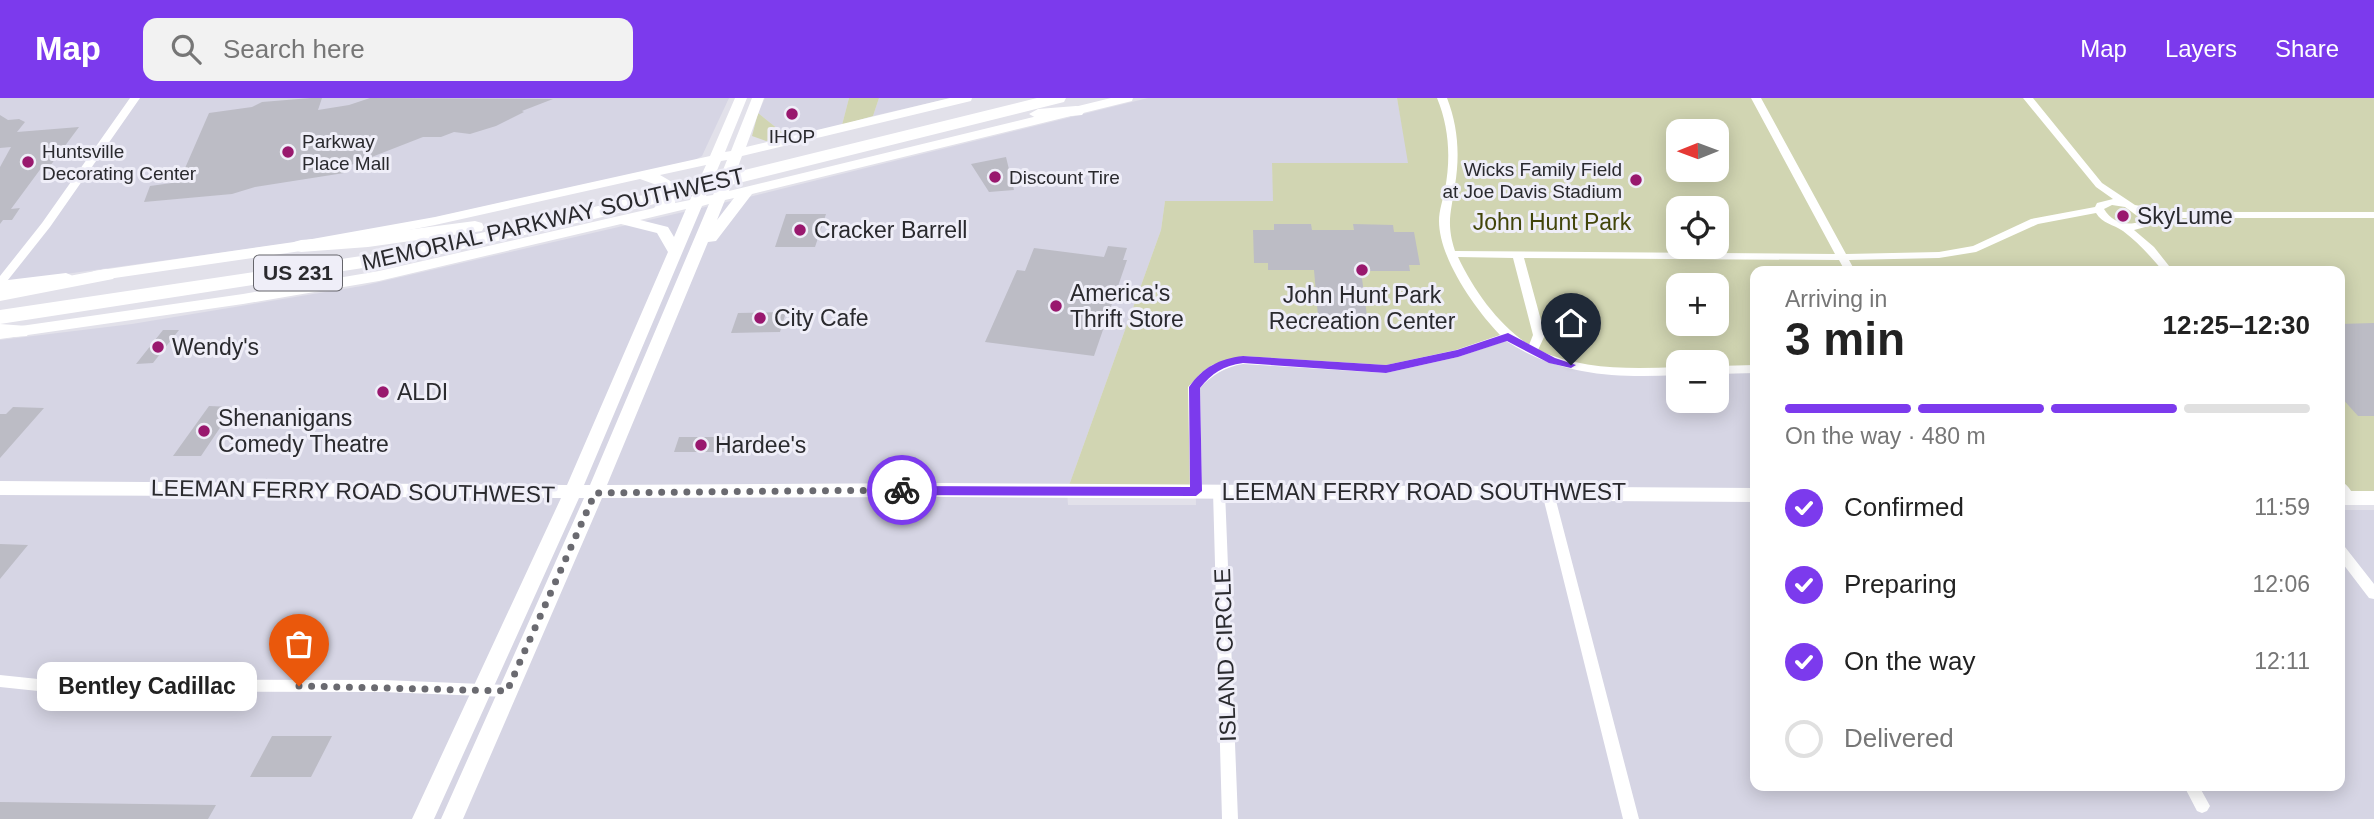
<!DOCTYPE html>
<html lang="en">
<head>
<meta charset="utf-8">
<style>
	:root { --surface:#fff; --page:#f2f2f2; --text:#222; --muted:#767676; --line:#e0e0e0; --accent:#7c3aed }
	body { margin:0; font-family:Arial,sans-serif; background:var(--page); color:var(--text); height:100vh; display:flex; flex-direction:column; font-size:26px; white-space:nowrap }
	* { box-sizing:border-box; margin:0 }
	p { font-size:23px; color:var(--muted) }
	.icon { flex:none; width:38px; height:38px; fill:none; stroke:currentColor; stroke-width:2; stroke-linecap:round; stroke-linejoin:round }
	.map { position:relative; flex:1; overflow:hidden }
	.details { position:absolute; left:1750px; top:168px; width:595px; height:525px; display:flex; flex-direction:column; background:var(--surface); border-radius:14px; box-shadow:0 4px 18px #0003 }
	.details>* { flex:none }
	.needle { width:46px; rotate:269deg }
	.tools { position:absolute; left:1666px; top:21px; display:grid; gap:14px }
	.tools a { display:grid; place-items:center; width:63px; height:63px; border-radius:14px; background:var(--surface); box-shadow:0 4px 18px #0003; font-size:35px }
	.pin { position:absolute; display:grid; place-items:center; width:60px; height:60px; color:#fff; margin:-72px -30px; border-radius:50% 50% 50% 0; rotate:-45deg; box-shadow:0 0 7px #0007 }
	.pin .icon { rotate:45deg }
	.courier { position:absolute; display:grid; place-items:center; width:70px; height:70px; margin:-35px; border:5px solid #7c3aed; border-radius:50%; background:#fff; color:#222; box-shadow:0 2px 9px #0007 }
	.bubble { position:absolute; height:49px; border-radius:14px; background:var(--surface); box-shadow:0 4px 18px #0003; font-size:23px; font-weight:700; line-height:49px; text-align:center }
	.summary em { font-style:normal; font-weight:700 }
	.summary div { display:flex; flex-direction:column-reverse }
	.summary { display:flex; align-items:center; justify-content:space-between; height:119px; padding:0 35px }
	h1 { font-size:46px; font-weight:700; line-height:52px }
	.bar { display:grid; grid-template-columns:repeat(4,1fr); gap:10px 7px; align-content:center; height:84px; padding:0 35px }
	.bar i { height:9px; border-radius:5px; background:var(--line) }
	.bar .active { background:var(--accent) }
	.bar p { grid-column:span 4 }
	ol { padding:0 35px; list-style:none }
	li { display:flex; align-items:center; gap:21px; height:77px }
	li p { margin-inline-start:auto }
	li .icon { padding:7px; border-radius:50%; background:var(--accent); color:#fff; stroke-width:4 }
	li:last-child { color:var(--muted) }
	li i { width:38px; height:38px; border:4px solid var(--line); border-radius:50% }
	header { display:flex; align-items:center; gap:42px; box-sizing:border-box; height:98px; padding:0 35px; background:var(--accent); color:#fff }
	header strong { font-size:33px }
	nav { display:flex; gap:38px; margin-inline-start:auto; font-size:24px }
	.search { width:490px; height:63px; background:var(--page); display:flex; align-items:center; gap:18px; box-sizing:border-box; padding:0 24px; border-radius:14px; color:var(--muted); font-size:26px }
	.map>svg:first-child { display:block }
	.built { fill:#d6d5e4 }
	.green { fill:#d1d5b2; fill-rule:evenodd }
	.building { fill:#bcbcc5 }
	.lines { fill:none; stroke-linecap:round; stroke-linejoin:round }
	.street { fill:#fff; fill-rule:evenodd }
	.secondary { fill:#fff; fill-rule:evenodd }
	.highway { fill:#fff; fill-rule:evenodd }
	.route { fill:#7c3aed }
	.done { stroke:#6a6a70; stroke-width:7; stroke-dasharray:0 12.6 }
	.poi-dot { fill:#99186e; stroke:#efeef8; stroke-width:2.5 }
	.labels { text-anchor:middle; stroke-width:6; stroke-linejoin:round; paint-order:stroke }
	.far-poi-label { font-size:19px; fill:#2a2a2e; stroke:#efeef8; text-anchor:start }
	.shield { fill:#efeef8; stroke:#65656b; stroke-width:2 }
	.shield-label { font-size:21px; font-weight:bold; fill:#2a2a2e }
	.poi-label { font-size:23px; fill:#2a2a2e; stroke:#efeef8; text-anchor:start }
	.street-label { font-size:23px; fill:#2a2a2e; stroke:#efeef8 }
	.park-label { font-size:23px; fill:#424509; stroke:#efeef8 }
</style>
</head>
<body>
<header>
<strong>Map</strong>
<div class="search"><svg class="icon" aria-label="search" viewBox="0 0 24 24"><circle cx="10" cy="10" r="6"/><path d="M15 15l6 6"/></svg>Search here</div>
<nav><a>Map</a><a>Layers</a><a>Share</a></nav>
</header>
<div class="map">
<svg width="2374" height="721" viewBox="0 0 2374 721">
	<rect width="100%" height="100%" fill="#e2e1ea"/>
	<path class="built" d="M0 0H729L702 58 695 62 364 135 0 185Z
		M765 0H849L842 27 788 39 758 15Z
		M879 0H951L873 18Z
		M1148 0H1397L1409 65H1272L1274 103H1165L1161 132 1067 393 1068 407H1196L1194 289 1225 264 1508 238 1631 274 1678 273V303H1717V272L1755 271V688H2340V412H2374V721H0V242L132 226 362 188 753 98Z"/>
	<path class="green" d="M849 0H879L873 18 842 27Z
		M1397 0H2374V400H2340V173H1755V271L1717 272V264H1678V273L1631 274 1552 262 1508 239 1386 271 1225 264 1194 289 1196 393H1067L1161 132 1165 103H1273L1272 65H1408ZM1678 33H1717V72H1678ZM1678 110H1717V149H1678ZM1678 187H1717V226H1678Z
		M758 15 788 39 766 43 752 38Z"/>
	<path class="building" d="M311 0H322L318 12 349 7 370 0 553 1 522 13 524 14 496 28 470 36 454 34 441 39H423L346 69 344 75 255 89 232 96 144 104 150 88 179 84 209 15 252 9 262 4Z
		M0 17 8 22 19 21 25 24 17 34 79 29 50 68 42 69 11 111 20 110 12 122H3L0 126V69L11 49 0 50Z
		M1006 59 1014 92 989 94 971 66Z
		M786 116H826L815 149H775Z
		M1274 126H1311L1312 132H1354L1353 126 1393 127 1394 134H1414L1420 167H1409L1410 173H1361L1367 218H1318L1314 172H1268V165H1254L1253 132H1274Z
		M1108 148 1127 150 1123 162H1127L1094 258 985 244 1017 172 1025 173 1034 150 1104 159Z
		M786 214 780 234 731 235 738 215Z
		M2374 225V318H2358L2340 298V226Z
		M163 232H179L153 265 136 266Z
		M209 308 234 309 201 358H173Z
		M13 309 44 310 0 360V316H6Z
		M679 339H729L724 354H674Z
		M0 446 28 447 0 481Z
		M272 638H332L311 679H250Z
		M0 704 216 707 208 721H0Z"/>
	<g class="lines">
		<path class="street" d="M130 0H140L50 129 4 187 0 188V178L42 125Z
			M1437 0H1447C1458 28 1460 57 1455 87 1451 115 1446 125 1455 153L1835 156 1751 0H1761L1846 156 1939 154 1973 148 2031 121 2095 109 2097 105 2113 101 2096 89 2023 0H2033L2102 85 2135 107 2174 114H2374V120H2174L2146 115 2150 119 2149 128 2134 132 2154 149 2173 173H2163C2151 159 2138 144 2123 133 2113 126 2103 126 2096 115L2038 126 1976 154 1939 160 1849 162 1855 173H1845L1839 162 1524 160 1545 237 1538 252C1582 272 1630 271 1678 269V277C1616 280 1560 278 1506 243L1458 259 1386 275 1243 266C1225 269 1212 277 1200 290L1202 393 1200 396H1192L1190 393 1188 289 1201 275 1212 267 1243 258 1386 267 1456 252 1500 237C1475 211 1439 160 1439 123 1439 112 1443 102 1445 91 1451 60 1449 29 1437 0ZM2112 107 2125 109 2140 120V124C2125 128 2112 124 2104 111ZM1458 159 1513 160 1533 237 1529 247C1498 226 1474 193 1458 159Z
			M1755 267V275L1717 276V268Z
			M2340 383C2347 385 2352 394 2355 400L2353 403H2345L2340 397Z
			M1219 388 1223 390 1225 393 1238 721H1222L1213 393 1215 390Z
			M1548 390 1552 392 1554 395 1639 721H1623L1542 395 1544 392Z
			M2340 448 2345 449 2374 486V501L2369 500 2340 462Z
			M0 577 38 581 383 582 507 587 512 589 514 593 512 597 507 599 383 594 38 593 0 589Z
			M2184 688H2199L2210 708 2207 713 2202 715 2197 713Z"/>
		<path class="secondary" d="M735 0H747L725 54 731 53 752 0H764L746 49 950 0H972L971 3 742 58 729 93 1111 0H1133L1132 3 752 96 716 143 708 144 607 387 947 385 1755 390V404L947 399 602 400 463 721H441L584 400H579L434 721H412L561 400 0 397V383L567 387 668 154 657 135 621 126 379 183 243 206 0 241V231L243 196 379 173 654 110 663 100 665 90 640 81 435 127 301 153 94 183 86 178 94 173 301 143 435 119 710 58ZM727 62 713 97 706 98 721 63ZM706 67 690 102 675 105 679 88 660 77ZM734 100 717 122 725 102ZM709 106 590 387H584L702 108ZM686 111 674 139 668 129 640 122Z
			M66 175 71 177 74 180 71 183 0 193V183Z
			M2340 393H2374V407H2340Z"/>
		<path class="highway" d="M1037 0H1066L1064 4 594 121 415 162 0 226V212L415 150 594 109Z
			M1076 8 1082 9 1085 13 1082 17 1038 21 1029 16 1038 11Z
			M475 123 482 125 484 129 482 133 368 149 301 154 294 152 291 148 294 144 301 142 368 137Z
			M106 171 113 173 116 177 113 181 0 203V191Z
			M0 226 27 228 30 233 27 238 0 240Z"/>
	</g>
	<path class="route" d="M1508 235 1555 260 1576 267 1571 270 1549 265 1507 243 1458 259 1386 275 1243 265C1223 268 1212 275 1200 290L1202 393 1196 398 902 397 896 392 902 388 1190 389 1189 289C1203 269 1219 261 1243 258L1386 267 1457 252Z"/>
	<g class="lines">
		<path class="done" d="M299 588 507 593 595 395 902 392"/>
	</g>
	<g class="poi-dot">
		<circle cx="792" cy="16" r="7"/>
		<circle cx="288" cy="54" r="7"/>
		<circle cx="28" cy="64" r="7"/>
		<circle cx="995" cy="79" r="7"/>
		<circle cx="1636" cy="82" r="7"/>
		<circle cx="2123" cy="118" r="7"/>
		<circle cx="800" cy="132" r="7"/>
		<circle cx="1362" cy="172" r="7"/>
		<circle cx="1056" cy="208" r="7"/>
		<circle cx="760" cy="220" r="7"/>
		<circle cx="158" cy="249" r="7"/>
		<circle cx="383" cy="294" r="7"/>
		<circle cx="204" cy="333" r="7"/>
		<circle cx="701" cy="347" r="7"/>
	</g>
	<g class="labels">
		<g class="far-poi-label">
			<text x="792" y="45" text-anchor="middle">IHOP</text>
			<text x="302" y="50">Parkway<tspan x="302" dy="22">Place Mall</tspan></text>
			<text x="42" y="60">Huntsville<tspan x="42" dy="22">Decorating Center</tspan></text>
			<text x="1622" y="78" text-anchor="end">Wicks Family Field<tspan x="1622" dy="22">at Joe Davis Stadium</tspan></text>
			<text x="1009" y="86">Discount Tire</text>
		</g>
		<rect class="shield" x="254" y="157.5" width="88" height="35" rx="5"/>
		<g class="shield-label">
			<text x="298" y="182">US 231</text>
		</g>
		<g class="poi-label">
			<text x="2137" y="126">SkyLume</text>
			<text x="814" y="140">Cracker Barrell</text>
			<text x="1070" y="203">America's<tspan x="1070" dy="26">Thrift Store</tspan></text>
			<text x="1362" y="205" text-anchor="middle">John Hunt Park<tspan x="1362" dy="26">Recreation Center</tspan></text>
			<text x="774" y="228">City Cafe</text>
			<text x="172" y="257">Wendy's</text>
			<text x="397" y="302">ALDI</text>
			<text x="218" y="328">Shenanigans<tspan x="218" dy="26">Comedy Theatre</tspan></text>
			<text x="715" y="355">Hardee's</text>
		</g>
		<g class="street-label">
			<text transform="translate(553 121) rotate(-13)" y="8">MEMORIAL PARKWAY SOUTHWEST</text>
			<text transform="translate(353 393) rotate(1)" y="8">LEEMAN FERRY ROAD SOUTHWEST</text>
			<text x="1424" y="402">LEEMAN FERRY ROAD SOUTHWEST</text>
			<text transform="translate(1225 557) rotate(-92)" y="8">ISLAND CIRCLE</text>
		</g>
		<g class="park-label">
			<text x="1552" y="132">John Hunt Park</text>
		</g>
	</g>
</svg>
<div class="tools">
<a><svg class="needle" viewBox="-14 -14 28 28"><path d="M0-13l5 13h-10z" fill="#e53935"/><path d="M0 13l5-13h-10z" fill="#767676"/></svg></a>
<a><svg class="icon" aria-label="locate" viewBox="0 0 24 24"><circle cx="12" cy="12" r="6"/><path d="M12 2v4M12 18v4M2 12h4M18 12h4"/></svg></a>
<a>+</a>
<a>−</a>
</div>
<div class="pin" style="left:299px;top:588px;background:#ea580c"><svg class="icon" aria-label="bag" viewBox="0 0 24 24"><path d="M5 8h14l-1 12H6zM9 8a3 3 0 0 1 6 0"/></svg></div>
<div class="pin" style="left:1571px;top:267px;background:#1f2937"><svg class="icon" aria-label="home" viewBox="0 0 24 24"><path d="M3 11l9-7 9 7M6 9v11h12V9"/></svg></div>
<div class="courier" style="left:902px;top:392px"><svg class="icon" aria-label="bike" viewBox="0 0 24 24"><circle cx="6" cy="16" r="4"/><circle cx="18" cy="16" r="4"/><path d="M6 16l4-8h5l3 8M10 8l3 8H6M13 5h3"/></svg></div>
<div class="bubble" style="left:37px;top:564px;width:220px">Bentley Cadillac</div>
<section class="details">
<div class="summary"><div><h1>3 min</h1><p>Arriving in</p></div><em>12:25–12:30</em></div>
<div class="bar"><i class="active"></i><i class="active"></i><i class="active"></i><i></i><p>On the way · 480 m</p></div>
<ol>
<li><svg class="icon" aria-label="check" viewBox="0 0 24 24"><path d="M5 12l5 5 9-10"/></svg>Confirmed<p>11:59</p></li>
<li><svg class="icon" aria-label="check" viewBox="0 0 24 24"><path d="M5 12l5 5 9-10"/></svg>Preparing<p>12:06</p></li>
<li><svg class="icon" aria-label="check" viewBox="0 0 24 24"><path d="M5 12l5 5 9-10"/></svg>On the way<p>12:11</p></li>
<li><i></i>Delivered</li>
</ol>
</section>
</div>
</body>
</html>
